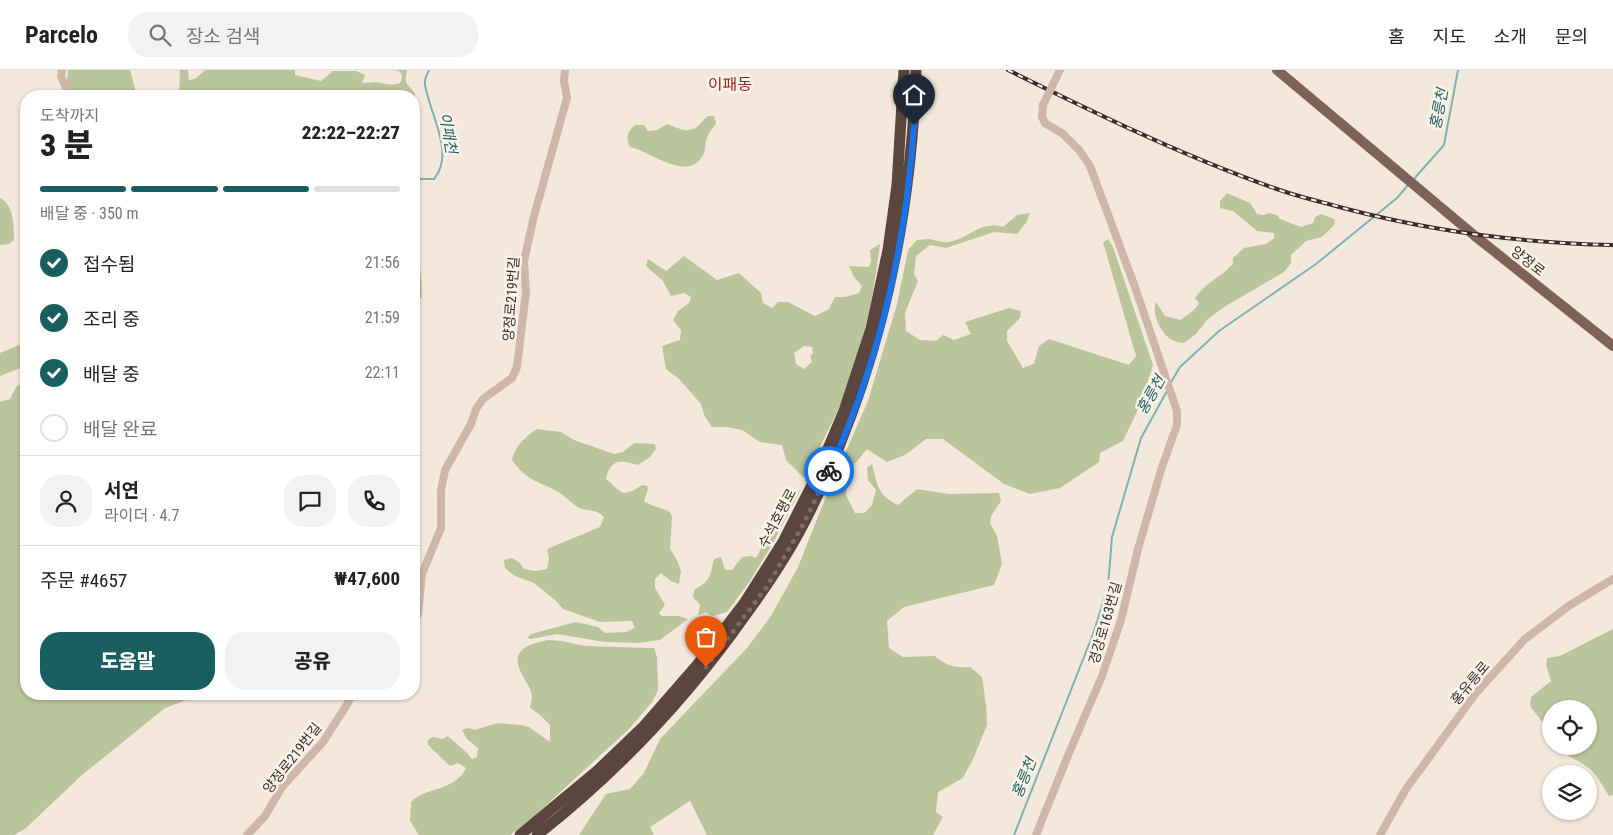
<!DOCTYPE html>
<html lang="ko">
<head>
<meta charset="utf-8">
<style>
	:root { --surface:#fff; --page:#f2f2f2; --text:#222; --muted:#767676; --line:#e0e0e0; --accent:#1a5f5f }
	body { margin:0; font-family:"Roboto Condensed","Noto Sans KR",sans-serif; background:var(--page); color:var(--text); height:100vh; display:flex; flex-direction:column; font-size:19px; white-space:nowrap }
	* { box-sizing:border-box; margin:0 }
	p { font-size:16px; color:var(--muted) }
	.icon { flex:none; width:28px; height:28px; fill:none; stroke:currentColor; stroke-width:2; stroke-linecap:round; stroke-linejoin:round }
	.map { position:relative; flex:1; overflow:hidden }
	.side { position:absolute; left:20px; top:20px; width:400px; height:610px; display:flex; flex-direction:column; background:var(--surface); border-radius:20px; box-shadow:0 1px 4px #0004 }
	.side>* { flex:none }
	.buttons { position:absolute; left:1542px; top:630px; display:grid; gap:10px }
	.buttons a { display:grid; place-items:center; width:55px; height:55px; border-radius:50%; background:var(--surface); box-shadow:0 1px 4px #0004; font-size:25px }
	.pin { position:absolute; display:grid; place-items:center; width:42px; height:42px; color:#fff; margin:-51px -21px; border-radius:50% 50% 50% 0; rotate:-45deg; box-shadow:0 0 5px #0007 }
	.pin .icon { rotate:45deg }
	.courier { position:absolute; display:grid; place-items:center; width:50px; height:50px; margin:-25px; border:4px solid #1a73e8; border-radius:50%; background:#fff; color:#222; box-shadow:0 1px 6px #0007 }
	.headline em { font-style:normal; font-weight:800 }
	.headline div { display:flex; flex-direction:column-reverse }
	.headline { display:flex; align-items:center; justify-content:space-between; height:85px; padding:0 20px }
	h1 { font-size:32px; font-weight:800; line-height:38px }
	.bar { display:grid; grid-template-columns:repeat(4,1fr); gap:8px 5px; align-content:center; height:60px; padding:0 20px }
	.bar i { height:6px; border-radius:4px; background:var(--line) }
	.bar .active { background:var(--accent) }
	.bar p { grid-column:span 4 }
	.line { display:flex; align-items:center; gap:12px; padding:0 20px; border-top:1px solid var(--line) }
	.line div { flex:1 }
	.round { display:grid; place-items:center; flex:none; width:52px; height:52px; border-radius:20px; background:var(--page) }
	ol { padding:0 20px; list-style:none }
	li { display:flex; align-items:center; gap:15px; height:55px }
	li p { margin-inline-start:auto }
	li .icon { padding:5px; border-radius:50%; background:var(--accent); color:#fff; stroke-width:4 }
	li:last-child { color:var(--muted) }
	li i { width:28px; height:28px; border:2px solid var(--line); border-radius:50% }
	.action { display:flex; gap:10px; margin-top:auto; padding:10px 20px }
	.action a { flex:1; height:58px; border-radius:20px; background:var(--accent); color:#fff; font-size:20px; font-weight:800; line-height:58px; text-align:center }
	.action a+a { background:var(--page); color:var(--text) }
	header { display:flex; align-items:center; gap:30px; box-sizing:border-box; height:70px; padding:0 25px; background:var(--surface); border-bottom:1px solid var(--line) }
	header strong { font-size:24px }
	nav { display:flex; gap:28px; margin-inline-start:auto; font-size:18px }
	.search { width:350px; height:45px; background:var(--page); display:flex; align-items:center; gap:12px; box-sizing:border-box; padding:0 18px; border-radius:20px; color:var(--muted); font-size:19px }
	.map>svg:first-child { display:block }
	.green { fill:#bac59b; fill-rule:evenodd }
	.lines { fill:none; stroke-linecap:round; stroke-linejoin:round }
	.stream { stroke:#79b4b3; stroke-width:2 }
	.minor { stroke:#ceb7a8; stroke-width:8 }
	.major { stroke:#7d6258; stroke-width:10 }
	.highway { stroke:#5b463f; stroke-width:11 }
	.rail-casing { stroke:#3a2d28; stroke-width:4 }
	.rail { stroke:#fbf2ea; stroke-width:2; stroke-dasharray:5.5; stroke-linecap:butt }
	.minor-bridge { stroke:#ceb7a8; stroke-width:8 }
	.done { stroke:#7b6e67; stroke-width:5; stroke-dasharray:0 9 }
	.route { stroke:#1a73e8; stroke-width:6 }
	.labels { text-anchor:middle; stroke-width:5; stroke-linejoin:round; paint-order:stroke }
	.street-label { font-size:14px; fill:#3a2d28; stroke:#fbf2ea }
	.water-label { font-size:15px; font-style:italic; fill:#1a5f5f; stroke:#fbf2ea }
	.quarter-label { font-size:16px; fill:#8f2f1b; stroke:#fbf2ea }
</style>
</head>
<body>
<header>
<strong>Parcelo</strong>
<div class="search"><svg class="icon" aria-label="search" viewBox="0 0 24 24"><circle cx="10" cy="10" r="6"/><path d="M15 15l6 6"/></svg>장소 검색</div>
<nav><a>홈</a><a>지도</a><a>소개</a><a>문의</a></nav>
</header>
<div class="map">
<svg width="1613" height="765" viewBox="0 0 1613 765">
	<rect width="100%" height="100%" fill="#f4e8dd"/>
	<path class="green" d="M68 0H130L136 22 144 26H76L67 12Z
		M180 0H188L189 10 195 9 205 0H295V5L321 11 333 1H356L365 5 362 13C367 13 371 12 376 12 385 13 392 17 401 12L402 5 399 1 392 0H407C403 19 410 12 415 25L414 27 179 26Z
		M708 46H714L716 53C713 58 708 64 706 70 705 75 706 80 703 85 688 113 652 82 630 77 625 68 628 61 635 55H644L648 61 657 60 667 54C678 58 689 65 699 55 702 52 704 49 708 46Z
		M1227 123 1250 133 1257 144 1264 145 1269 143 1277 145 1280 149 1301 157 1313 153 1315 147 1321 144 1334 149 1335 154 1322 167 1306 171 1291 185V193L1284 202 1224 237 1207 250 1196 264 1184 273C1180 272 1175 272 1172 270 1161 264 1151 244 1156 232L1165 246 1181 250C1187 244 1195 241 1199 233L1195 228C1205 213 1221 207 1233 194V188L1244 178 1266 174 1274 168V163L1257 161 1233 141 1220 138V131Z
		M0 128C14 135 14 156 14 170L9 174 0 175Z
		M1030 143 1026 153 1017 164 994 162 946 178 930 175 916 186 914 204 918 211 905 243 906 261 920 270 936 271 943 265 954 270 971 264 965 252 1009 238 1021 241 1020 248 1007 261V271L1023 298 1034 294 1039 276 1049 269 1129 295 1136 286 1103 172 1108 169 1113 177 1153 295 1141 333 1123 371 1100 383 1099 392 1060 418 1030 424 1004 414 943 369H926L905 385 887 392 867 379 848 402 846 425 855 443H864L872 435 876 420 868 410 867 398 872 394C877 414 878 426 898 435L917 419 949 424 999 423 1001 431 991 446 990 453 997 466 1002 494 994 515 904 537 887 551 889 578 903 587 935 586C946 596 955 598 970 597L982 607 986 635 987 655 974 687 963 708 938 722 936 742 943 747 933 765H707L690 731 650 757 654 765H579L606 724 630 719 644 703 660 669 747 578 771 546 798 497 821 439 868 331 897 234 908 180 917 170C921 170 925 169 929 169 935 170 942 173 948 172 970 169 979 150 1003 157L1017 145Z
		M414 174 415 175C420 192 422 209 422 227L414 236Z
		M880 174C874 223 864 275 846 322 834 351 818 379 804 408L786 390 782 375 760 372 742 360 727 357H712L705 347 701 334 679 309 666 299 662 276 680 270 681 260 673 250 678 241 689 233 691 227 684 223 671 226 663 211 646 196 648 189 666 201 684 186 717 210 739 203 761 223 763 233 772 238 778 232H788L815 246 829 239 835 227H845L859 223 862 216 854 207 849 196 869 197 871 191 870 180ZM804 276 812 277 813 283 810 286 812 292 804 299 796 294 794 283Z
		M19 275 26 286V296L0 306V283Z
		M26 310V624H196L189 629 165 638 82 705 26 758 14 765H0V332L10 329 16 317Z
		M537 359 561 362 574 370 614 384 623 382 634 373 655 374 656 379 650 387 638 395C622 390 610 388 606 409 613 414 616 420 624 423L633 421 642 415 647 416 648 419 644 431C652 437 661 437 670 442L672 447 670 479 677 490 681 501 679 514 671 511 661 503 655 509V518L665 535 659 543 662 546H679L688 549 660 570 638 573 605 572 557 564 531 569 527 568 531 564 576 552 598 557 605 563 626 562 635 558 632 551 600 552 563 539 555 530 534 513 515 506 505 498 504 490 512 488 520 493 524 499 535 501 547 499 549 489 547 479 600 457 604 447C595 438 589 442 579 438 571 433 565 426 557 421 537 411 526 410 512 390 514 377 526 366 537 359Z
		M802 417 772 475 750 511 727 542 713 546 706 542 698 545 700 535 693 527 694 520C710 511 710 507 714 489L721 487 725 500H732L742 487 751 486 756 488 776 451Z
		M1613 559V725L1609 726C1604 718 1599 709 1593 702 1583 691 1567 688 1557 676H1589V639H1551V666L1549 661 1530 636 1531 627 1551 611 1546 595 1547 588 1560 586Z
		M548 570 562 571 585 576 654 578 657 587 658 620 653 631 629 659 529 751 510 765H419L410 751 411 732C424 717 455 722 466 698L458 693 450 696 428 675V670L433 667 442 669 448 666 468 684 472 689 477 687 478 678 467 669 462 660 468 658 475 660 497 653 521 655 529 657 550 672V655L539 644 530 638C530 635 532 630 532 627 531 616 522 608 519 598 512 577 534 573 548 570Z"/>
	<g class="lines">
		<path class="stream" d="M414 109H434C454 85 433 50 427 23 426 19 424 14 425 11 425 8 428 3 429 0
			M1413 110 1444 75 1458 0
			M1170 314 1180 297 1219 261 1316 194 1397 128 1408 115
			M1014 765 1093 564 1108 517 1112 467 1141 368 1167 321"/>
		<path class="minor" d="M62 0 61 7 70 26
			M414 553 418 544 422 504 441 458V421L445 400 471 354 476 339 483 329 512 308 517 297 526 222 524 191 534 146 567 28 564 11 565 0
			M247 765 265 746 282 717 323 672 348 633 351 624
			M1036 765 1069 683 1102 606 1121 550 1138 479 1161 400 1177 355V341L1135 217 1090 96 1079 80 1063 64 1045 53 1042 47 1043 35
			M1380 765 1406 719 1476 623 1525 569 1570 535 1613 509"/>
		<path class="major" d="M1277 0 1475 166 1613 276"/>
		<path class="highway" d="M520 765 597 701 643 657 697 595 745 532 783 472 816 407 844 341 871 259 888 180 897 115 904 0
			M537 765C616 703 686 629 744 547 766 517 787 486 804 453 877 310 911 160 916 0"/>
		<g class="rail-casing">
			<path id="rail" d="M1008 0C1095 43 1183 86 1274 118 1298 127 1323 132 1347 139 1435 162 1523 173 1613 175"/>
		</g>
		<use href="#rail" class="rail"/>
		<path class="minor-bridge" d="M1043 35 1060 0"/>
	</g>
	<g class="lines">
		<path class="done" d="M706 597 766 518 803 455 829 401"/>
		<path class="route" d="M829 401C879 294 906 174 914 55"/>
	</g>
	<g class="labels">
		<g class="street-label">
			<text transform="translate(1528 191) rotate(38)" y="5">양정로</text>
			<text transform="translate(511 229) rotate(-86)" y="5">양정로219번길</text>
			<text transform="translate(777 448) rotate(-62)" y="5">수석호평로</text>
			<text transform="translate(1105 553) rotate(-74)" y="5">경강로163번길</text>
			<text transform="translate(1470 613) rotate(-50)" y="5">홍유릉로</text>
			<text transform="translate(292 688) rotate(-52)" y="5">양정로219번길</text>
		</g>
		<g class="water-label">
			<text transform="translate(1439 39) rotate(-79)" y="5">홍릉천</text>
			<text transform="translate(448 63) rotate(80)" y="5">이패천</text>
			<text transform="translate(1151 325) rotate(-61)" y="5">홍릉천</text>
			<text transform="translate(1024 708) rotate(-68)" y="5">홍릉천</text>
		</g>
		<g class="quarter-label">
			<text x="730" y="20">이패동</text>
		</g>
	</g>
</svg>
<div class="buttons">
<a><svg class="icon" aria-label="locate" viewBox="0 0 24 24"><circle cx="12" cy="12" r="6"/><path d="M12 2v4M12 18v4M2 12h4M18 12h4"/></svg></a>
<a><svg class="icon" aria-label="layers" viewBox="0 0 24 24"><path d="M12 4l9 5-9 5-9-5zM3 14l9 5 9-5"/></svg></a>
</div>
<div class="pin" style="left:706px;top:597px;background:#ea580c"><svg class="icon" aria-label="bag" viewBox="0 0 24 24"><path d="M5 8h14l-1 12H6zM9 8a3 3 0 0 1 6 0"/></svg></div>
<div class="pin" style="left:914px;top:55px;background:#1f2937"><svg class="icon" aria-label="home" viewBox="0 0 24 24"><path d="M3 11l9-7 9 7M6 9v11h12V9"/></svg></div>
<div class="courier" style="left:829px;top:401px"><svg class="icon" aria-label="bike" viewBox="0 0 24 24"><circle cx="6" cy="16" r="4"/><circle cx="18" cy="16" r="4"/><path d="M6 16l4-8h5l3 8M10 8l3 8H6M13 5h3"/></svg></div>
<section class="side">
<div class="headline"><div><h1>3 분</h1><p>도착까지</p></div><em>22:22–22:27</em></div>
<div class="bar"><i class="active"></i><i class="active"></i><i class="active"></i><i></i><p>배달 중 · 350 m</p></div>
<ol>
<li><svg class="icon" aria-label="check" viewBox="0 0 24 24"><path d="M5 12l5 5 9-10"/></svg>접수됨<p>21:56</p></li>
<li><svg class="icon" aria-label="check" viewBox="0 0 24 24"><path d="M5 12l5 5 9-10"/></svg>조리 중<p>21:59</p></li>
<li><svg class="icon" aria-label="check" viewBox="0 0 24 24"><path d="M5 12l5 5 9-10"/></svg>배달 중<p>22:11</p></li>
<li><i></i>배달 완료</li>
</ol>
<div class="line" style="height:90px"><a class="round"><svg class="icon" aria-label="person" viewBox="0 0 24 24"><circle cx="12" cy="8" r="4"/><path d="M4 21q1-7 8-7t8 7"/></svg></a><div><b>서연</b><p>라이더 · 4.7</p></div><a class="round"><svg class="icon" aria-label="chat" viewBox="0 0 24 24"><path d="M4 5h16v11H9l-5 4z"/></svg></a><a class="round"><svg class="icon" aria-label="phone" viewBox="0 0 24 24"><path d="M5 4h4l2 5-3 2q2 4 5 5l2-3 5 2v4C11 20 4 13 5 4z"/></svg></a></div>
<div class="line" style="height:65px"><div>주문 #4657</div><b>₩47,600</b></div>
<div class="action"><a>도움말</a><a>공유</a></div>
</section>
</div>
</body>
</html>
